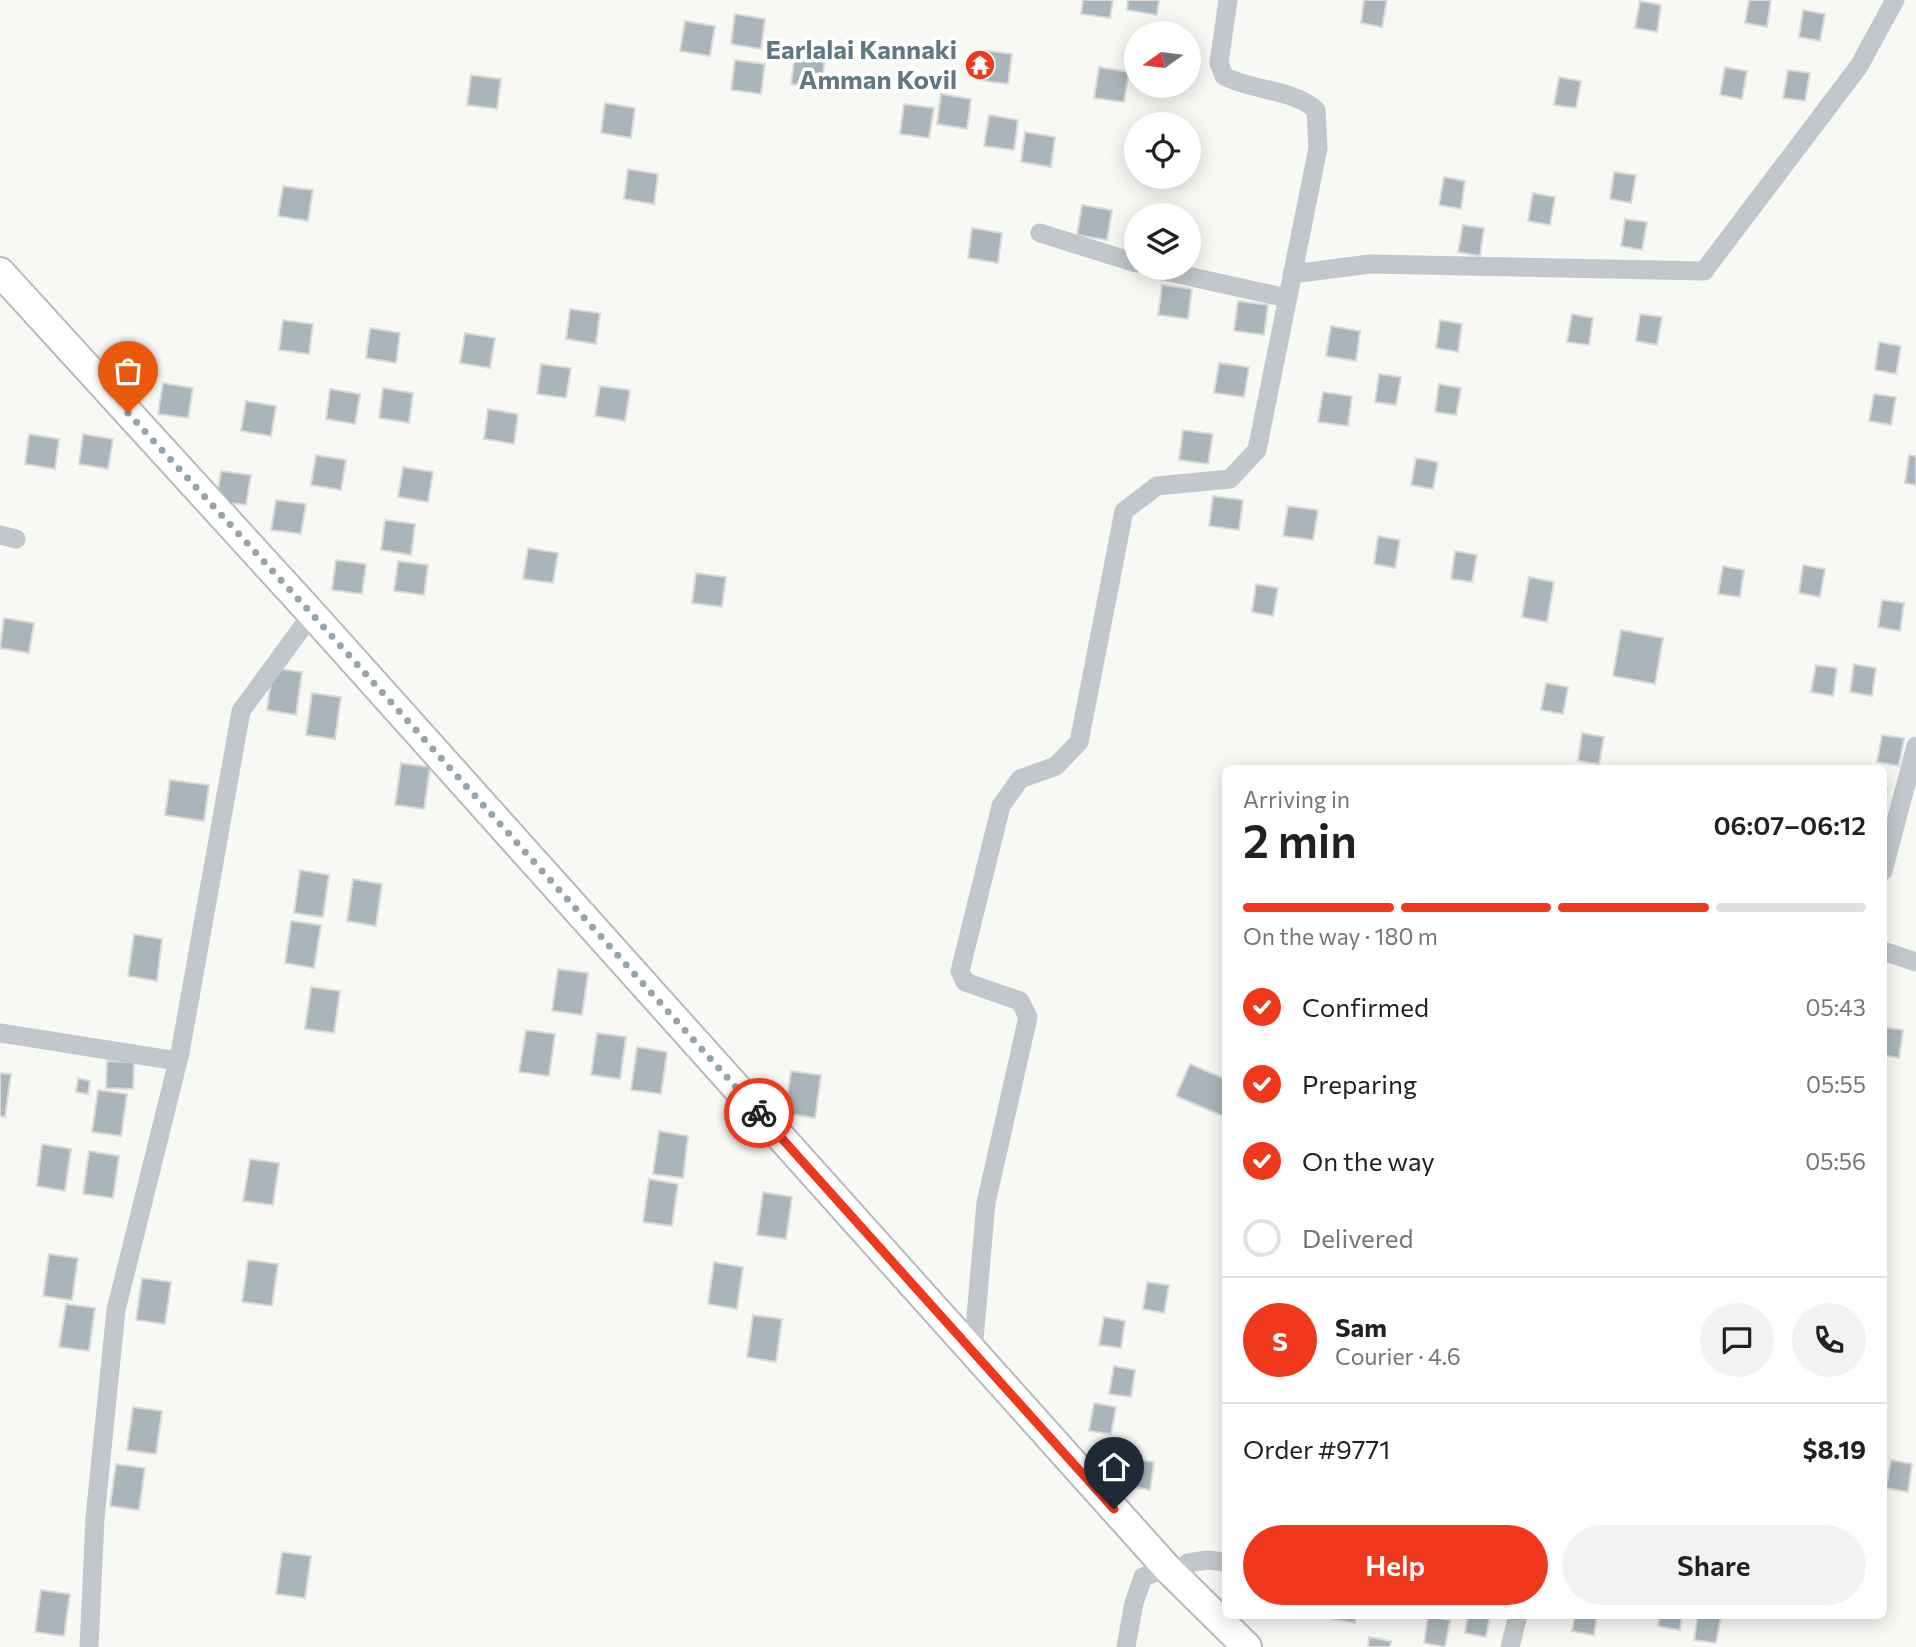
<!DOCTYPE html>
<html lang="en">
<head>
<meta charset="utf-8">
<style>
	:root { --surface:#fff; --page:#f2f2f2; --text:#202124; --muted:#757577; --line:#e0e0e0; --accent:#f0381d }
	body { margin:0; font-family:Commissioner,sans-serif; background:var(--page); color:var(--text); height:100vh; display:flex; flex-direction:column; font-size:26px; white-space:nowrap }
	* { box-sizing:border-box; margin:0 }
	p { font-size:23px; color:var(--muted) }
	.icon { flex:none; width:38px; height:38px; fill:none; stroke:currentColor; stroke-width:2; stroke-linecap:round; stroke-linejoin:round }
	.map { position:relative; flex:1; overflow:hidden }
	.panel { position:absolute; left:1222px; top:765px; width:665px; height:854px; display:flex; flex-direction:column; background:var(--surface); border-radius:10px; box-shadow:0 4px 18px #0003 }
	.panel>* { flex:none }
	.needle { width:46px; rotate:256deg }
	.buttons { position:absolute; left:1124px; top:21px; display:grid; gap:14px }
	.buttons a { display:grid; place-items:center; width:77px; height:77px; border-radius:50%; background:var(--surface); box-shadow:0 4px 18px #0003; font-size:35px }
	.pin { position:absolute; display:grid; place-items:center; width:60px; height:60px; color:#fff; margin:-72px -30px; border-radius:50% 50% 50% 0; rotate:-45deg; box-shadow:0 0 7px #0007 }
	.pin .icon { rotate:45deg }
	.courier { position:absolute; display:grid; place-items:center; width:70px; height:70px; margin:-35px; border:5px solid #f0381d; border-radius:50%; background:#fff; color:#222; box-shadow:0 2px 9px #0007 }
	.summary em { font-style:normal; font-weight:600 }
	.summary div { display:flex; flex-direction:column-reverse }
	.summary { display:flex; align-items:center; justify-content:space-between; height:119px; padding:0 21px }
	h1 { font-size:46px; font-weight:600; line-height:52px }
	.bar { display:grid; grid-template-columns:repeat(4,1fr); gap:10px 7px; align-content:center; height:84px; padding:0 21px }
	.bar i { height:9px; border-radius:5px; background:var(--line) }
	.bar .active { background:var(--accent) }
	.bar p { grid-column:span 4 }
	.line { display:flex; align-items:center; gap:18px; padding:0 21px; border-top:2px solid var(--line) }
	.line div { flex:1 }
	.round { display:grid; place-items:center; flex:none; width:74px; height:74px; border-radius:37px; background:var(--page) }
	ol { padding:0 21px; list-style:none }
	li { display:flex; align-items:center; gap:21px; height:77px }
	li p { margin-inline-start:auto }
	li .icon { padding:7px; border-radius:50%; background:var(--accent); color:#fff; stroke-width:4 }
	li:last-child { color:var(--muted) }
	li i { width:38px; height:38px; border:4px solid var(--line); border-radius:50% }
	.action { display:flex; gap:14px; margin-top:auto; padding:14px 21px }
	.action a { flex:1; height:80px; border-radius:42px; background:var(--accent); color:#fff; font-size:28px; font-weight:600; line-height:80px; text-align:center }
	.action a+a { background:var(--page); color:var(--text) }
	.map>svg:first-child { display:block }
	.building { fill:#a9b5ba; stroke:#dadad8; stroke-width:2 }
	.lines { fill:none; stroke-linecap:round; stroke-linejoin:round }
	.secondary-casing { stroke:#b3bbbf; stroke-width:32 }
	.minor { stroke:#c1c7ca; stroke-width:19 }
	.secondary { stroke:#fff; stroke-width:28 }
	.done { stroke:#96a5ab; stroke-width:7; stroke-dasharray:0 12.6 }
	.route { stroke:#f0381d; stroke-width:9 }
	.labels { text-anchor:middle; stroke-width:7; stroke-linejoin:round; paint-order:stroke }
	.poi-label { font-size:26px; font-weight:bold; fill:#617883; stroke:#fff; text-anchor:end }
</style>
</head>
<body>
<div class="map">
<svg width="1916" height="1647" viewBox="0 0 1916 1647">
	<rect width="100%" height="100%" fill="#f8f8f5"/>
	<path class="building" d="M1083 0H1113L1110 18 1081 14Z
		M1128 0H1159L1157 15 1127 10Z
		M1364 0H1387L1382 27 1361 23Z
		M1749 0H1771L1767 27 1745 23Z
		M1640 1 1661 5 1657 32 1635 28Z
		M1803 10 1825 14 1820 41 1799 37Z
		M735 14 765 19 761 49 731 44Z
		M685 21 715 26 710 56 680 51Z
		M982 50 1012 54 1008 84 978 80Z
		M795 54 825 59 821 89 791 84Z
		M735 60 765 64 761 94 731 90Z
		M1099 67 1129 72 1124 102 1094 98Z
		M1725 67 1747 71 1742 99 1720 95Z
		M1788 70 1810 73 1805 101 1783 98Z
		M471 75 501 79 497 109 467 105Z
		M1559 77 1581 81 1576 108 1554 105Z
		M941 94 971 99 967 129 937 124Z
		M605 103 635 108 631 138 601 133Z
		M904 104 934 108 929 138 900 134Z
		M989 115 1018 120 1014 150 984 146Z
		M1025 132 1055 137 1051 167 1021 162Z
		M628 169 658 174 654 204 624 199Z
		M1614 172 1636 175 1631 203 1610 199Z
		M1444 177 1465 181 1461 209 1439 205Z
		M283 186 313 190 308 221 278 216Z
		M1533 193 1555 197 1550 225 1528 221Z
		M1082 205 1112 210 1107 240 1077 235Z
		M1625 219 1647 222 1642 250 1621 246Z
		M1463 225 1484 228 1480 256 1458 252Z
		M972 228 1002 233 998 263 968 258Z
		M1162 285 1192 289 1188 319 1158 315Z
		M1238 301 1268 305 1264 335 1234 331Z
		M570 309 600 313 596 344 566 339Z
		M1572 314 1593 318 1589 345 1567 342Z
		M1640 314 1662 317 1657 345 1636 341Z
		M283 320 313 324 309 354 279 350Z
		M1440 320 1462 324 1458 352 1436 348Z
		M1331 326 1360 331 1356 361 1326 356Z
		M370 328 400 333 396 363 366 358Z
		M465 333 495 338 490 368 460 363Z
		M1879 342 1901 346 1896 374 1875 370Z
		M1219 363 1249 367 1244 397 1214 393Z
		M541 364 571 368 566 398 537 394Z
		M1379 374 1401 377 1396 405 1375 402Z
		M163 383 193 388 188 418 158 414Z
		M1439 384 1461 388 1456 415 1435 412Z
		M600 386 630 390 625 421 595 416Z
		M383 388 413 393 409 423 379 418Z
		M330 389 360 394 355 424 326 419Z
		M1323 392 1352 396 1348 426 1318 422Z
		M1874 394 1896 397 1891 425 1869 421Z
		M246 401 276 406 271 436 241 431Z
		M488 409 518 414 514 444 484 439Z
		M1183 430 1213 434 1208 464 1179 460Z
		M29 434 59 439 55 469 25 464Z
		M83 434 113 439 108 469 79 464Z
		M316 455 346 460 341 490 311 485Z
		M1909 455 1916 456V485L1905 483Z
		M1416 458 1438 462 1433 489 1411 485Z
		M403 467 433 472 428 502 398 497Z
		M221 471 251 475 246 505 216 501Z
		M1213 496 1243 500 1239 530 1209 526Z
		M276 500 306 504 301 534 271 530Z
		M1288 506 1318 510 1313 540 1283 536Z
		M385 520 415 524 411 555 381 550Z
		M1378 536 1400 540 1395 568 1374 564Z
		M528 548 558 553 553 583 523 579Z
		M1455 551 1477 555 1472 582 1451 579Z
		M336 560 366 564 362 594 332 590Z
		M398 561 428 565 424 595 394 591Z
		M1803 565 1825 569 1820 597 1799 593Z
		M1723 566 1744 570 1740 597 1718 594Z
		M696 573 726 577 722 607 692 603Z
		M1529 577 1554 582 1547 622 1522 617Z
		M1256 584 1278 588 1273 616 1252 612Z
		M1882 600 1904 603 1900 631 1878 627Z
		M4 618 34 623 29 653 0 648Z
		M1621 630 1663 638 1655 684 1613 676Z
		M1854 664 1876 668 1872 696 1850 692Z
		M1816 665 1837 668 1833 696 1811 692Z
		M273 668 302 672 296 715 267 710Z
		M1546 683 1568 687 1563 714 1541 710Z
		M312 693 341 697 335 739 306 735Z
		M1582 733 1604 737 1599 764 1578 761Z
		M1882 735 1904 738 1899 766 1877 762Z
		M401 763 430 767 424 809 395 805Z
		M170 780 209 785 204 821 165 815Z
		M1883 787 1887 788 1883 812Z
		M300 870 329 875 323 917 294 913Z
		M353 879 382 884 376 926 347 921Z
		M291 921 321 925 314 968 285 963Z
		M134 934 162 939 157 981 128 976Z
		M558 969 588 973 582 1015 552 1011Z
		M311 987 340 991 334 1033 305 1029Z
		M1883 1027 1903 1030 1899 1058 1883 1055Z
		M526 1030 555 1034 549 1076 519 1072Z
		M597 1033 626 1037 620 1079 591 1075Z
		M637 1047 667 1052 661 1094 631 1090Z
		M107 1061 134 1062 133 1089 106 1088Z
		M1190 1064 1225 1079V1117L1176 1096Z
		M791 1071 821 1075 815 1118 785 1113Z
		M0 1073 11 1074 5 1117 0 1116Z
		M78 1078 90 1081 88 1094 76 1092Z
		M98 1090 127 1094 121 1136 92 1132Z
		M659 1131 688 1136 683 1178 653 1174Z
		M42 1144 71 1149 65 1191 37 1186Z
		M89 1151 119 1156 113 1198 83 1194Z
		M250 1159 279 1163 273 1205 243 1201Z
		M649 1179 678 1184 672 1226 643 1222Z
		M763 1192 792 1197 786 1239 757 1235Z
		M49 1254 78 1258 72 1300 43 1296Z
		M248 1260 278 1264 272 1306 242 1302Z
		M714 1262 743 1267 737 1309 708 1304Z
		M142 1278 171 1282 165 1324 136 1320Z
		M1147 1282 1169 1285 1164 1313 1143 1309Z
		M66 1304 95 1308 89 1351 59 1347Z
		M753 1315 782 1319 776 1362 747 1357Z
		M1104 1317 1125 1321 1121 1348 1099 1345Z
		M1114 1366 1135 1370 1131 1397 1109 1394Z
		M1094 1403 1116 1407 1111 1434 1089 1431Z
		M133 1407 162 1411 156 1454 127 1450Z
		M1132 1459 1154 1462 1150 1490 1128 1486Z
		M1891 1460 1912 1464 1908 1492 1886 1488Z
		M116 1464 145 1468 139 1510 110 1506Z
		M282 1552 311 1556 305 1598 276 1594Z
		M41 1590 70 1594 64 1636 35 1632Z
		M1334 1615H1356L1355 1623 1333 1619Z
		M1468 1615H1490L1486 1637 1465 1633Z
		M1575 1615H1597L1594 1635 1572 1631Z
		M1660 1615H1682L1680 1630 1658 1626Z
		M1698 1615 1721 1616 1716 1643 1694 1640Z
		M1428 1616 1450 1620 1445 1647 1424 1643Z
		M1369 1637 1391 1641 1390 1647H1368Z"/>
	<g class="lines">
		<g class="secondary-casing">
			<path id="secondary" d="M0 272 312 614 1167 1568 1247 1647"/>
		</g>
		<path class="minor" d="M1040 233 1136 263
			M1151 268 1287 298
			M1292 274 1370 264 1704 271 1859 66 1895 0
			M0 535 16 539
			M1883 871 1916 746
			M1883 951 1916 962
			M0 1033 177 1061
			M973 1351 986 1203 1028 1017 1020 1001 965 982 960 971 1001 806 1020 779 1056 766 1079 742 1124 511 1157 486 1230 479 1257 450 1318 148 1316 110C1293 89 1252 91 1224 76L1219 63 1228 0
			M1182 1583 1188 1563 1207 1560 1225 1562
			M89 1647 95 1518 116 1310 180 1053 241 711 312 614
			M1126 1647 1134 1603 1143 1577 1167 1568
			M1510 1647 1518 1615"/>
		<use href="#secondary" class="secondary"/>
	</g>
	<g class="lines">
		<path class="done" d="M128 413 312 614 759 1113"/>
		<path class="route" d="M759 1113 1114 1509"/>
	</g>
	<defs>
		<g id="temple-disc" transform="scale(1.575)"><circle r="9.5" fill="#f0381d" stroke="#fff"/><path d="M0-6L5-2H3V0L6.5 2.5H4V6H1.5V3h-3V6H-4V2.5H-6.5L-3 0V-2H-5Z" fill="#fff"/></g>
	</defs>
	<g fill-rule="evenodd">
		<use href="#temple-disc" x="980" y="65"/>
	</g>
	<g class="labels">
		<g class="poi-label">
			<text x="957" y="59">Earlalai Kannaki<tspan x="957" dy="30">Amman Kovil</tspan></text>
		</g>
	</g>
</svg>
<div class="buttons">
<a><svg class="needle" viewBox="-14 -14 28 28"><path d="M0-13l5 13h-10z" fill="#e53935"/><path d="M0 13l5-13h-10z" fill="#757577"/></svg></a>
<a><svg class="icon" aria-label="locate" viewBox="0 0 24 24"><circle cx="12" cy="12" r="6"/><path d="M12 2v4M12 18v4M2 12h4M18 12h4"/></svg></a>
<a><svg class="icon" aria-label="layers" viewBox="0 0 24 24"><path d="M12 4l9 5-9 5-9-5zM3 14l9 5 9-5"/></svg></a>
</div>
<div class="pin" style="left:128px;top:413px;background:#ea580c"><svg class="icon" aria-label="bag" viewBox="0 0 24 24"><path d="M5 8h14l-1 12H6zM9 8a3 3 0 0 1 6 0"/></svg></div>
<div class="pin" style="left:1114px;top:1509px;background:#1f2937"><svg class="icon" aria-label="home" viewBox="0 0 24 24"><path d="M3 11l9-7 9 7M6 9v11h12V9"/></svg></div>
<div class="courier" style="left:759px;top:1113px"><svg class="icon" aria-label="bike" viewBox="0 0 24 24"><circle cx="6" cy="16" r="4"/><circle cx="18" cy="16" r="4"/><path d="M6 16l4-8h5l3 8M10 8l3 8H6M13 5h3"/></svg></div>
<section class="panel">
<div class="summary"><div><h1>2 min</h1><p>Arriving in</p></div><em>06:07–06:12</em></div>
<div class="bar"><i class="active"></i><i class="active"></i><i class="active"></i><i></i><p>On the way · 180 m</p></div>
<ol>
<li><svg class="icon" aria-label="check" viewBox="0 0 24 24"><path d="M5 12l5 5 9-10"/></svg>Confirmed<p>05:43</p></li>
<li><svg class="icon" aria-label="check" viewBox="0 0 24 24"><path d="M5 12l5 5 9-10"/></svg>Preparing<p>05:55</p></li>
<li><svg class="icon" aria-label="check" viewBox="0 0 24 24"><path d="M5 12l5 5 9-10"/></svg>On the way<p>05:56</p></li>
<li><i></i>Delivered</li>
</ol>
<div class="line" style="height:126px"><b class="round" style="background:var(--accent);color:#fff">S</b><div><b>Sam</b><p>Courier · 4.6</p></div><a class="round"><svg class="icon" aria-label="chat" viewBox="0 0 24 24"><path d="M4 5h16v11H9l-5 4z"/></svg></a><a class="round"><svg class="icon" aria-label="phone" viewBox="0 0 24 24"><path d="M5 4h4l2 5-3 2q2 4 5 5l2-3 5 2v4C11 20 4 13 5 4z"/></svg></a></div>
<div class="line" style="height:91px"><div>Order #9771</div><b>$8.19</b></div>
<div class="action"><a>Help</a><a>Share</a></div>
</section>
</div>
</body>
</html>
